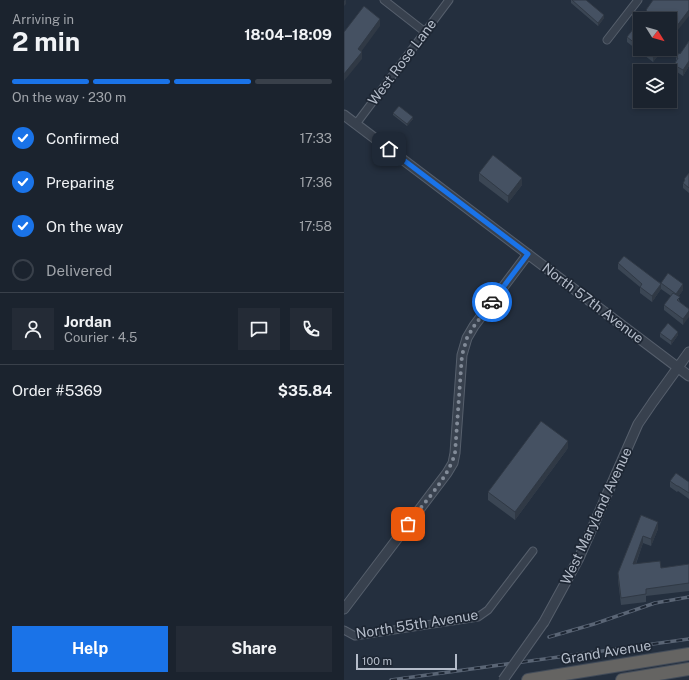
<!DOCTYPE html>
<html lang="en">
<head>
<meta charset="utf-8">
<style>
	:root { --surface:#1b232e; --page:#242b36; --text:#f1f3f6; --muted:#a0a4aa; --line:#39404a; --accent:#1a73e8 }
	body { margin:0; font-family:"Public Sans",sans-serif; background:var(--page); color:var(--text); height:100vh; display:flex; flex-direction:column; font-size:15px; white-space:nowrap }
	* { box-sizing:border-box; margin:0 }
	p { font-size:13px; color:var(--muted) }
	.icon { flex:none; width:22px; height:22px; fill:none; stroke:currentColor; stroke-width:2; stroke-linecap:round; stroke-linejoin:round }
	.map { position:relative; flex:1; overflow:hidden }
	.side { display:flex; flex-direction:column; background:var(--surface); width:344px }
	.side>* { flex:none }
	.needle { width:26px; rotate:127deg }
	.controls { position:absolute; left:289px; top:12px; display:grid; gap:8px }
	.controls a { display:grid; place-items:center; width:44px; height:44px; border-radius:0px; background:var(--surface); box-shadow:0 2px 6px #0003,0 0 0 1px var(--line); font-size:20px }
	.scale { position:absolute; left:12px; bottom:10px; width:101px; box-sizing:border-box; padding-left:4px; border:2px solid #b4bcc9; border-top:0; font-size:11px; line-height:14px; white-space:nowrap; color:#b4bcc9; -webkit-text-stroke:3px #1d2633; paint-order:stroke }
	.pin { position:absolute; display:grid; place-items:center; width:34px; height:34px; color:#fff; margin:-17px; border-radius:8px; box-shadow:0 2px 6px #0006 }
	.courier { position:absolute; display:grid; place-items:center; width:40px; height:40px; margin:-20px; border:3px solid #1a73e8; border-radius:50%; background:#fff; color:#222; box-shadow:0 1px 5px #0007 }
	.headline em { font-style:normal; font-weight:700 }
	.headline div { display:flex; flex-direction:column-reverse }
	.headline { display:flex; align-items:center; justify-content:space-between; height:68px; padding:0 12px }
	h1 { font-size:26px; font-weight:700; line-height:30px }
	.bar { display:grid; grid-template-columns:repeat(4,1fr); gap:6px 4px; align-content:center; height:48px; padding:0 12px }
	.bar i { height:5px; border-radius:3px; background:var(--line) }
	.bar .active { background:var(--accent) }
	.bar p { grid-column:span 4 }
	.line { display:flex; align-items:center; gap:10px; padding:0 12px; border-top:1px solid var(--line) }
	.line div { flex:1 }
	.round { display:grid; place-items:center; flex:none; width:42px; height:42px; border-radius:0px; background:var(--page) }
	ol { padding:0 12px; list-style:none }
	li { display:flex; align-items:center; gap:12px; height:44px }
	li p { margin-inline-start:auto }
	li .icon { padding:4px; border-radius:50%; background:var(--accent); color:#fff; stroke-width:4 }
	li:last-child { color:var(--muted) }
	li i { width:22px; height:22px; border:2px solid var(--line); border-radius:50% }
	.primary-button { display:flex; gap:8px; margin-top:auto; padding:8px 12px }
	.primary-button a { flex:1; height:46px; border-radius:0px; background:var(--accent); color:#fff; font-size:16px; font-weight:700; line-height:46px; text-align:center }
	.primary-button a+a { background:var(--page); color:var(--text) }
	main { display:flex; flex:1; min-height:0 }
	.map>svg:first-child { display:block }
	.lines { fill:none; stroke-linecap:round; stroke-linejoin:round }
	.minor-casing { stroke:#565f6c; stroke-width:9 }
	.tertiary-casing { stroke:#565f6c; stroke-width:11 }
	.trunk-casing { stroke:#434c59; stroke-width:14 }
	.minor { stroke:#38414e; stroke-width:7 }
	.tertiary { stroke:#38414e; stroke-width:9 }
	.trunk { stroke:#656462; stroke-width:12 }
	.rail-casing { stroke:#5a6575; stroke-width:3.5 }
	.rail { stroke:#1d2633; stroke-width:2; stroke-dasharray:6; stroke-linecap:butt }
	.tertiary-bridge-casing { stroke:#565f6c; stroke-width:11; stroke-linecap:butt }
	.tertiary-bridge { stroke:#38414e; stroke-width:9 }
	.wall { fill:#3b4654 }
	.shaded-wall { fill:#303945 }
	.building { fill:#455162; stroke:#303945 }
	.done { stroke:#828b98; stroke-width:4; stroke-dasharray:0 7.2 }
	.route { stroke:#1a73e8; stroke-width:5 }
	.labels { text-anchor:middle; stroke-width:3.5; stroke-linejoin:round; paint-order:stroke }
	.street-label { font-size:14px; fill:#b4bcc9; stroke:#1d2633 }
</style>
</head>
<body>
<main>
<section class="side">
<div class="headline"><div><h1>2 min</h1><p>Arriving in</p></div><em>18:04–18:09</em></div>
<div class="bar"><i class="active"></i><i class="active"></i><i class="active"></i><i></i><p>On the way · 230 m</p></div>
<ol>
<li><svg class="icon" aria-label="check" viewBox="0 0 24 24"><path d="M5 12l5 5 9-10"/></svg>Confirmed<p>17:33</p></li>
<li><svg class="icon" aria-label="check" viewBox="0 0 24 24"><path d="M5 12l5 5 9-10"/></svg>Preparing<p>17:36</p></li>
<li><svg class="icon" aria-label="check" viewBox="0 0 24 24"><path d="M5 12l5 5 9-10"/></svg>On the way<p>17:58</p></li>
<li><i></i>Delivered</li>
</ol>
<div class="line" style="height:72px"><a class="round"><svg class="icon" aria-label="person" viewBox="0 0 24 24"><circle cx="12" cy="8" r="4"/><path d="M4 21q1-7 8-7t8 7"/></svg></a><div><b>Jordan</b><p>Courier · 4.5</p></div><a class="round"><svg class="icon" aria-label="chat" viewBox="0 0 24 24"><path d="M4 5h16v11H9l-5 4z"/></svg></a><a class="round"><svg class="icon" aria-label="phone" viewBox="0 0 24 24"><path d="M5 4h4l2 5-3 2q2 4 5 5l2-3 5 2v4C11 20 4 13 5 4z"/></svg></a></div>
<div class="line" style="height:52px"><div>Order #5369</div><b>$35.84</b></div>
<div class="primary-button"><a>Help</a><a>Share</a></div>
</section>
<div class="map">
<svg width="345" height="680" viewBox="0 0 345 680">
	<rect width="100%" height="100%" fill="#242f3e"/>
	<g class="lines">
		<g class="minor-casing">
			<path id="minor" d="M40 0 81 32
				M263 40 294 0
				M12 124 105 0
				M0 630 11 636 134 617 144 610 189 551"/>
		</g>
		<g class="tertiary-casing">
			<path id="tertiary" d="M0 115 345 376
				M0 609 103 473 109 463 111 453 118 355 123 338 130 326 184 254
				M200 622 235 558 294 424 309 402 345 352"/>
		</g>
		<g class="trunk-casing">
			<path id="trunk" d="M184 680 345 654
				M278 680 345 669"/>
		</g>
		<use href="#minor" class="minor"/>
		<use href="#tertiary" class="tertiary"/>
		<use href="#trunk" class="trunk"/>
		<g class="rail-casing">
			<path id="rail" d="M205 637 250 624 311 603 345 597
				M47 680 345 639"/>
		</g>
		<use href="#rail" class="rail"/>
		<g class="tertiary-bridge-casing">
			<path id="tertiary-bridge" d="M159 680 200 622"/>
		</g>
		<use href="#tertiary-bridge" class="tertiary-bridge"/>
	</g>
	<path class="wall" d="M227 0H242L260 18 254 26 227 3Z
		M296 20V49H319L309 62 283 42V37Z
		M345 41V66L339 76 330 70V65L332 61V57L336 54Z
		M49 113 69 119 63 126 49 115Z
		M135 173 178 185 164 203 135 181Z
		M345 173V193L339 188V183L340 182V179Z
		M274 263 317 283 339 290 334 297 336 302 345 309 339 325 320 310V305L327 296 317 289 308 302 296 293V287L274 269Z
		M316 333 334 335 327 345 316 337Z
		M224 448 171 520 144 500V492Z
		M326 481 345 482V499L334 491 333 492 326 487Z
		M297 515 314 529 307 546 299 543 292 564 317 568 345 564V591L302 596V602L277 605 274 580V573Z"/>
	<path class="shaded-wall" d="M1 0H2V4L0 6V1Z
		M345 10V16L326 40V35Z
		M260 15V18L254 26V23Z
		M36 19V26L14 56V49Z
		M315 49H319L309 62V57Z
		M18 52V59L0 81V74Z
		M345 61V66L339 76V70Z
		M69 117V119L63 126V124Z
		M178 178V185L164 203V196Z
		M317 284V289L308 302V296Z
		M339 284V290L332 300V294Z
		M345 311V317L339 325V319Z
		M334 332V335L327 345V341Z
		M224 441V448L171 520V512Z
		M314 522V529L307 546V539Z
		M299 536V543L289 571V564Z"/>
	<path class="building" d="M228 0H242L260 15 254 23Z
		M309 0H345V10L326 35V19H297L303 11 302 10Z
		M20 6 36 19 14 49 18 52 0 74V32Z
		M296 20V47L283 37Z
		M345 41V61L339 70 330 65 334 58 332 57 335 53 336 54Z
		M299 49H315L309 57Z
		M55 106 69 117 63 124 49 113Z
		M149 155 178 178 164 196 135 173Z
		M345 173V188L339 183 341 180 340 179Z
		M280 256 317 284 308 296 296 287 298 284 274 263Z
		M324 273 339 284 332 294 317 283Z
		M329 293 336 297 333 300 345 309V311L339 319 320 305Z
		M324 323 334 332 327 341 316 333Z
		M197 421 224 441 171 512 144 492Z
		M332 473 345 482V493L334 486H333L326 481Z
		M297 515 314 522 307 539 299 536 289 564 316 561 317 568 345 564V583L302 589V594L277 598 274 573Z"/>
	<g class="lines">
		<path class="done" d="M64 524C79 504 105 477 111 453L118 355 123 338 130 326 148 302"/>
		<path class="route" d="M45 149 184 254 148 302"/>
	</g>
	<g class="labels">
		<g class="street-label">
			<text transform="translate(58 62) rotate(-53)" y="5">West Rose Lane</text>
			<text transform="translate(249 303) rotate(37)" y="5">North 57th Avenue</text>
			<text transform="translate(252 516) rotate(-65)" y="5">West Maryland Avenue</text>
			<text transform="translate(73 624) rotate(-9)" y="5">North 55th Avenue</text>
			<text transform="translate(262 652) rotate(-9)" y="5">Grand Avenue</text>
		</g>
	</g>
</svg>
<div class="controls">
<a><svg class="needle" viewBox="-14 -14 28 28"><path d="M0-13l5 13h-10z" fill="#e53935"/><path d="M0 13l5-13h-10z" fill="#a0a4aa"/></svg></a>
<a><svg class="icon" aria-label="layers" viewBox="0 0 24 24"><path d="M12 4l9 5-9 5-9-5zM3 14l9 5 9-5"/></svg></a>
</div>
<div class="scale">100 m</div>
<div class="pin" style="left:64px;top:524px;background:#ea580c"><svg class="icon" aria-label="bag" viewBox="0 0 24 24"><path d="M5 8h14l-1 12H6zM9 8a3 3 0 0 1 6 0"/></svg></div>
<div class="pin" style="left:45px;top:149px;background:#1f2937"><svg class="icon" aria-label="home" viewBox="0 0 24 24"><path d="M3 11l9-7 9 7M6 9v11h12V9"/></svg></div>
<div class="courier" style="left:148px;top:302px"><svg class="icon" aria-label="car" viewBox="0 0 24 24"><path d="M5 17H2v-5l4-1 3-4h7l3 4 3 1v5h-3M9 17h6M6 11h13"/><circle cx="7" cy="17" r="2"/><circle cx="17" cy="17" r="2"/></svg></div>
</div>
</main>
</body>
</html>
